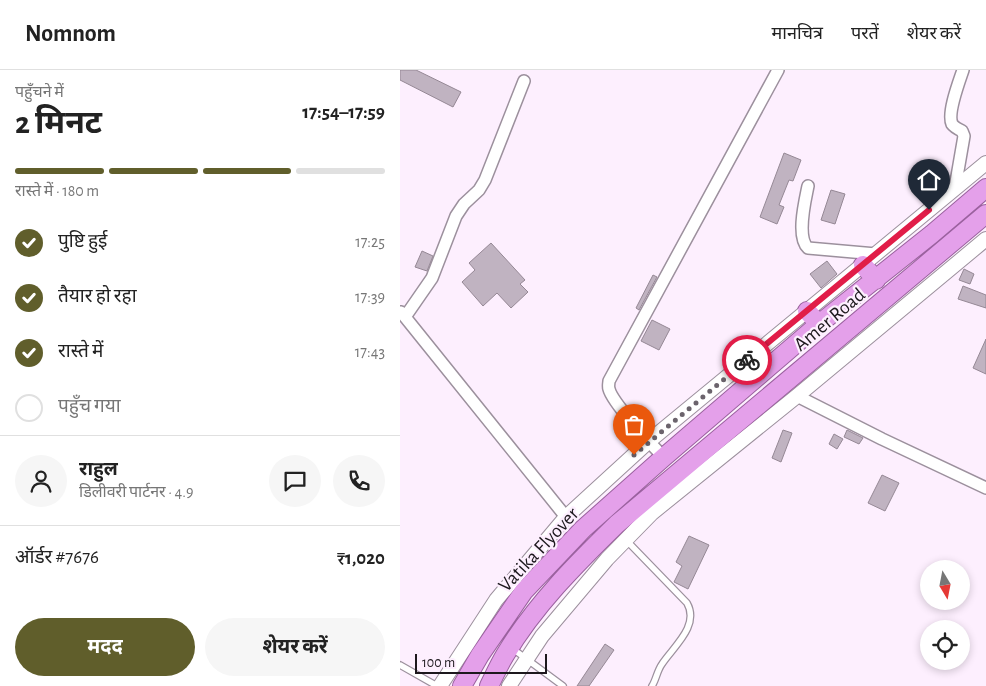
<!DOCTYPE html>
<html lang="hi">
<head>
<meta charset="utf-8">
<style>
	:root { --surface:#fff; --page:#f6f6f6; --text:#222; --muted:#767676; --line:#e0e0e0; --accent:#605e2b }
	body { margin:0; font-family:"Alegreya Sans","Noto Sans Devanagari",sans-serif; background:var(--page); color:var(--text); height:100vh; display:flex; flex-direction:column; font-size:19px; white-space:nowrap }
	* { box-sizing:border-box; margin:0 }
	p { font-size:16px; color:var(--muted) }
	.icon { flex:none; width:28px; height:28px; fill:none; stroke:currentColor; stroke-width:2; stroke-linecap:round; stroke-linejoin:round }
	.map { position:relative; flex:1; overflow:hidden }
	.details { display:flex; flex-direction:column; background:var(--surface); width:400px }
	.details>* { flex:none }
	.needle { width:32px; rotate:170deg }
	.controls { position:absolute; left:520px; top:490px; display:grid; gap:10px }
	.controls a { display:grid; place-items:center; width:50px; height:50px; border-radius:50%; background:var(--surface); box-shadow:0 2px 8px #0003; font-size:25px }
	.scale { position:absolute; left:15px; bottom:12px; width:132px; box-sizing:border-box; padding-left:5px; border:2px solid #1d181d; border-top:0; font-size:14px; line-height:18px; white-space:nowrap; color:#1d181d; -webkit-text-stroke:4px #fdeffe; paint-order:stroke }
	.pin { position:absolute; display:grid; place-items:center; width:42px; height:42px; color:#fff; margin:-51px -21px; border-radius:50% 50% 50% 0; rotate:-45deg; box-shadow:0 0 5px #0007 }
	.pin .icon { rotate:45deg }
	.courier { position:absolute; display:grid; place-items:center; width:50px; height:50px; margin:-25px; border:4px solid #e11d48; border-radius:50%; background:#fff; color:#222; box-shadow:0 1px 6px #0007 }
	.summary em { font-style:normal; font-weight:700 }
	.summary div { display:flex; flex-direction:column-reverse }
	.summary { display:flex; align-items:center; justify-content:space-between; height:85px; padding:0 15px }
	h1 { font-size:32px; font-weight:700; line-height:38px }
	.bar { display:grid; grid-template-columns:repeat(4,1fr); gap:8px 5px; align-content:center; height:60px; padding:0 15px }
	.bar i { height:6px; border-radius:4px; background:var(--line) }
	.bar .current { background:var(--accent) }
	.bar p { grid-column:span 4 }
	.line { display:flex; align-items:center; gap:12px; padding:0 15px; border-top:1px solid var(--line) }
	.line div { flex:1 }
	.round { display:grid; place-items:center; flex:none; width:52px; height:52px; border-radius:26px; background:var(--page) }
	ol { padding:0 15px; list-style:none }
	li { display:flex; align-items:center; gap:15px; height:55px }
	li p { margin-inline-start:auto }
	li .icon { padding:5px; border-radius:50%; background:var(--accent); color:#fff; stroke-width:4 }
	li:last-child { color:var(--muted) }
	li i { width:28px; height:28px; border:2px solid var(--line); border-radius:50% }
	.cta { display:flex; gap:10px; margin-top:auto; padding:10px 15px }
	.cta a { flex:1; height:58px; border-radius:30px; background:var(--accent); color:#fff; font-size:20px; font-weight:700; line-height:58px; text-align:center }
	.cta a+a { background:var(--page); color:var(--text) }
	header { display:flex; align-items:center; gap:30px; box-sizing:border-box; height:70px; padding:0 25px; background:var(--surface); border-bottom:1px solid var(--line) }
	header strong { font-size:24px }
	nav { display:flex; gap:28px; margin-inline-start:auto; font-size:18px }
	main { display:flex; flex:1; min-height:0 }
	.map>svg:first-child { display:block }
	.building { fill:#c0b3c1; stroke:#958895 }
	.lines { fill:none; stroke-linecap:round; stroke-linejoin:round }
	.service-casing { stroke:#9c909d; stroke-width:8 }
	.minor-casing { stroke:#9c909d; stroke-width:14 }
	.tertiary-casing { stroke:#9c909d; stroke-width:16 }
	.trunk-casing { stroke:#9a619e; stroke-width:20 }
	.service { stroke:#fff; stroke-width:5.5 }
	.minor { stroke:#fff; stroke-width:11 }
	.tertiary { stroke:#fff; stroke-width:14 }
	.trunk { stroke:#e4a0ea; stroke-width:18 }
	.done { stroke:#6b636c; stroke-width:5; stroke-dasharray:0 9 }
	.route { stroke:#e11d48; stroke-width:6 }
	.labels { text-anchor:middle; stroke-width:4.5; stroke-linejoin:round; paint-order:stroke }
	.street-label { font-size:20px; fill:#1d181d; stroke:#fdeffe }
</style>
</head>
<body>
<header>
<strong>Nomnom</strong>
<nav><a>मानचित्र</a><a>परतें</a><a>शेयर करें</a></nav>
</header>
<main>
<section class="details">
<div class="summary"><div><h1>2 मिनट</h1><p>पहुँचने में</p></div><em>17:54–17:59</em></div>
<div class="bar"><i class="current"></i><i class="current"></i><i class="current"></i><i></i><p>रास्ते में · 180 m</p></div>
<ol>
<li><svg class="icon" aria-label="check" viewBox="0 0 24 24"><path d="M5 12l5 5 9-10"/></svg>पुष्टि हुई<p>17:25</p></li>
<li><svg class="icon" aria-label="check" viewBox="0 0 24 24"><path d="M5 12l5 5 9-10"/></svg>तैयार हो रहा<p>17:39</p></li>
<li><svg class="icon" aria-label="check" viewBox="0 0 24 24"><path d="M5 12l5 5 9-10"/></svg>रास्ते में<p>17:43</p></li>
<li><i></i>पहुँच गया</li>
</ol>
<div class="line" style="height:90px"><a class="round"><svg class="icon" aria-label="person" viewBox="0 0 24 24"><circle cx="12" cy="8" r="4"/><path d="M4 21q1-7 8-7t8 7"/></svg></a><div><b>राहुल</b><p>डिलीवरी पार्टनर · 4.9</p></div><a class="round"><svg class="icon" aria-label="chat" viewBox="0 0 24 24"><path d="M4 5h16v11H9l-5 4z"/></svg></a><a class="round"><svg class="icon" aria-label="phone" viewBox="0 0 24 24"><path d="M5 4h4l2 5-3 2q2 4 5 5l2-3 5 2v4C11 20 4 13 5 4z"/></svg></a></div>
<div class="line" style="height:65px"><div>ऑर्डर #7676</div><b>₹1,020</b></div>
<div class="cta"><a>मदद</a><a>शेयर करें</a></div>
</section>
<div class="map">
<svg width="586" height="616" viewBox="0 0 586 616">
	<rect width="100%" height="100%" fill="#fdeffe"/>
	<path class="building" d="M0 0H16L61 22 53 37 0 10Z
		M384 83 401 90 393 111 389 110 379 135 384 137 377 154 360 147Z
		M431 120 445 124 435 154 421 150Z
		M91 173 125 210 120 214 128 222 111 238 97 223 83 236 62 212 75 200 69 193Z
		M22 181 33 186 27 201 15 197Z
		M427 191 437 204 421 218 410 204Z
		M564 199 574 204 570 214 559 210Z
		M253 205 257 207 239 240 236 238Z
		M563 216 586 225V238L558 229Z
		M252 250 270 259 259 280 241 271Z
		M586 269V304L573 298Z
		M383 360 392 363 381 392 372 388Z
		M447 360 463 368 459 374 444 367Z
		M434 364 443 369 437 379 429 374Z
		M482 405 499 413 485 441 468 433Z
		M289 466 309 475 288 519 274 512 282 496 276 492Z
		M205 574 214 580 189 616H177Z"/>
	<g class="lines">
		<g class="service-casing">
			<path id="service" d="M226 470 287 533C300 556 273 577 262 594 257 601 256 610 252 616
				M113 579 163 616
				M0 595 37 616"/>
		</g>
		<g class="minor-casing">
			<path id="minor" d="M408 116C405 131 396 167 408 178L476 184
				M555 118 564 66 562 61C558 59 554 57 552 54 547 43 559 12 563 0
				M1 242 166 447
				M5 247 32 208 56 146 64 134 79 120 85 110 124 11
				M397 326 482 369 586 418
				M264 387C252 376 212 332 209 319 208 316 209 313 209 311L378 0"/>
		</g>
		<g class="tertiary-casing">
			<path id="tertiary" d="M40 616 96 530 166 447 248 372 586 93
				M109 616 142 566 207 489 252 443 397 326 586 169"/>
		</g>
		<g class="trunk-casing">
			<path id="trunk" d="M463 195 476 210
				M407 241 419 254
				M62 616 80 585 124 521 183 459 264 387 419 254 532 164 586 118
				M89 616C94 606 99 595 105 585 134 536 176 494 217 454L586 144"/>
		</g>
		<use href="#service" class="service"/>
		<use href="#minor" class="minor"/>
		<use href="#tertiary" class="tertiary"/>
		<use href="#trunk" class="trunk"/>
	</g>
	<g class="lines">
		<path class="done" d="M234 385 347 290"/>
		<path class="route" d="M347 290 529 140"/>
	</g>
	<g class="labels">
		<g class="street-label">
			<text transform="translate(429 249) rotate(-40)" y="7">Amer Road</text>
			<text transform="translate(138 479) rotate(-47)" y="7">Vatika Flyover</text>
		</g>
	</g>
</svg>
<div class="controls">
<a><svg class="needle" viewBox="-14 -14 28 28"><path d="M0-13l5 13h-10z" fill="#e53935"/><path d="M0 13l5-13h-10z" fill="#767676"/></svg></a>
<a><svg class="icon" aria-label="locate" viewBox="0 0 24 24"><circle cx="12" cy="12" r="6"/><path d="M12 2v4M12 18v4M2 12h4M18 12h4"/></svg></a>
</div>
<div class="scale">100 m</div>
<div class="pin" style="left:234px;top:385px;background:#ea580c"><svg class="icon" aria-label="bag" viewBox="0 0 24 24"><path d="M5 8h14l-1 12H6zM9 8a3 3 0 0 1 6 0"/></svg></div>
<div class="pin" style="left:529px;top:140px;background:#1f2937"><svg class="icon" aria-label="home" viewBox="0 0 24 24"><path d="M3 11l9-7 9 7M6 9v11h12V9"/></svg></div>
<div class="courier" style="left:347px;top:290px"><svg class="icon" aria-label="bike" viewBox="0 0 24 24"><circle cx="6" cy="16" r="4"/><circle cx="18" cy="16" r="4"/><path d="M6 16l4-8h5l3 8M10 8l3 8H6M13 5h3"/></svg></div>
</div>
</main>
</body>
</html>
